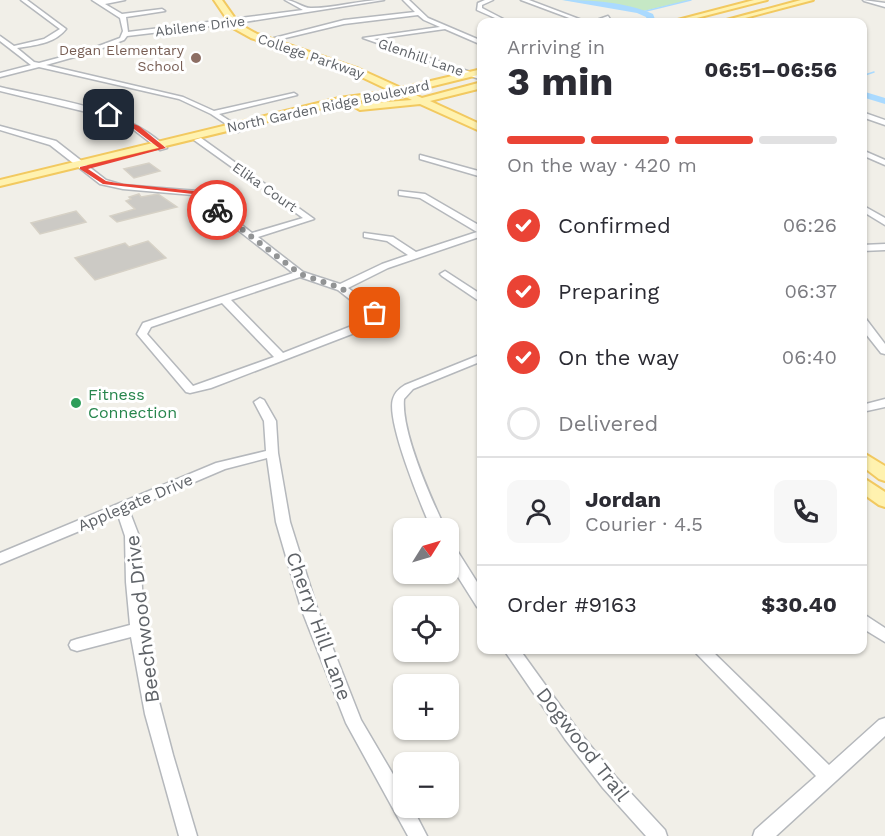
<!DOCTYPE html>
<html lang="en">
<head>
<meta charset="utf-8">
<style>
	:root { --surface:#fff; --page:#f7f7f7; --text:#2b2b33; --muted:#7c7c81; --line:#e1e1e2; --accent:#ea4335 }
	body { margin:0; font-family:"Work Sans",sans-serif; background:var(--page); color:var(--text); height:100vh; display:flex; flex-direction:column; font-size:22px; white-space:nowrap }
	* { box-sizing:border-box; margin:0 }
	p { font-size:20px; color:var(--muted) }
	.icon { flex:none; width:33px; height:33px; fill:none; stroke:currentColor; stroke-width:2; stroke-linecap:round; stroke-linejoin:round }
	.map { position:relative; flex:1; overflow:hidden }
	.details { position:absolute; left:477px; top:18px; width:390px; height:636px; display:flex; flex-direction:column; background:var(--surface); border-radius:12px; box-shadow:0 2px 4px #0004 }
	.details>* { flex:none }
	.needle { width:39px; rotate:53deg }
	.fabs { position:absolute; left:393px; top:518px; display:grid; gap:12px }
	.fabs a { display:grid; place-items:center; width:66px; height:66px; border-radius:12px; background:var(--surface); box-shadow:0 2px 4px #0004; font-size:30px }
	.pin { position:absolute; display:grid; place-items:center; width:51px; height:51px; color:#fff; margin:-26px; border-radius:12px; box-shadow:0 3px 9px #0006 }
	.courier { position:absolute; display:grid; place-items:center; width:60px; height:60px; margin:-30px; border:4px solid #ea4335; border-radius:50%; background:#fff; color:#222; box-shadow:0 2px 8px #0007 }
	.headline em { font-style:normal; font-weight:700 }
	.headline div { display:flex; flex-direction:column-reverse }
	.headline { display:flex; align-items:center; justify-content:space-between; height:102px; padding:0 30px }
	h1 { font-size:39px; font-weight:700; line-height:45px }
	.bar { display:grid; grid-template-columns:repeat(4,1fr); gap:9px 6px; align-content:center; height:72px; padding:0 30px }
	.bar i { height:8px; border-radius:4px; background:var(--line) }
	.bar .current { background:var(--accent) }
	.bar p { grid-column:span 4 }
	.line { display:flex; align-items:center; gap:15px; padding:0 30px; border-top:2px solid var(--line) }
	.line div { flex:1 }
	.round { display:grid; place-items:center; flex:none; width:63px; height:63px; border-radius:12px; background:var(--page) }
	ol { padding:0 30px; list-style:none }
	li { display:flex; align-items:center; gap:18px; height:66px }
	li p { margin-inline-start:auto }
	li .icon { padding:6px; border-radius:50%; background:var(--accent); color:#fff; stroke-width:4 }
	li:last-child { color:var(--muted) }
	li i { width:33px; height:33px; border:3px solid var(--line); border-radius:50% }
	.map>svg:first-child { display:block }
	.green { fill:#c5e8c5 }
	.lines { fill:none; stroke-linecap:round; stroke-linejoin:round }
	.stream { stroke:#aadaff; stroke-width:1.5 }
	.river { fill:#aadaff; fill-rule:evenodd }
	.building { fill:#cccac5; stroke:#d6d1c6; stroke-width:1.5 }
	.minor-casing { stroke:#b5b8bc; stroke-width:3 }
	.major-casing { stroke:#f2c960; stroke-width:4 }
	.minor { fill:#fff; fill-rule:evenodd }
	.major { fill:#fff2af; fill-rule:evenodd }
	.route { fill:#ea4335 }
	.done { stroke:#929495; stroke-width:6; stroke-dasharray:0 10.8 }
	.education-dot { fill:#8d6e63; stroke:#fff; stroke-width:2 }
	.leisure-dot { fill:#2e9e5b; stroke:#fff; stroke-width:2 }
	.labels { text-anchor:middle; stroke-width:6; stroke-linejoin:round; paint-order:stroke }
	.far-street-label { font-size:14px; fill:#5f6368; stroke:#fff }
	.far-education-label { font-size:14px; fill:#785e54; stroke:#fff; text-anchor:end }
	.leisure-label { font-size:16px; fill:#27864d; stroke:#fff; text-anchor:start }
	.street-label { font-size:16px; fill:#5f6368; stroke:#fff }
	.near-street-label { font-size:20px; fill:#5f6368; stroke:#fff }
</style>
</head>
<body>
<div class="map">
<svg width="885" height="836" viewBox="0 0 885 836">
	<rect width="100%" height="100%" fill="#f1efe8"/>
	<path class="green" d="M564 0H691L639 12Z"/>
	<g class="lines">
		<path class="stream" d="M642 12 691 0
			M862 76 874 72"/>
		<path class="river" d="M562 0C591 0 626 2 653 14L656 22H648L646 17 637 13Z
			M862 91 885 98V104L862 97Z"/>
	</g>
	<path class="building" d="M149 163 160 171 134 178 124 169Z
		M139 194 141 197 158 194 177 207 117 222 110 216 135 209 126 201 131 199 129 197Z
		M76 211 86 222 40 234 31 223Z
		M148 241 166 258 95 280 75 258 125 243 129 247Z"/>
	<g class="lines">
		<g class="minor-casing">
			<path id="minor" d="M21 0H27L66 29C54 44 35 45 17 48L34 62 39 63 88 50 120 38 123 31 120 18 92 0H125L105 4 122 14 162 9 165 11 126 17 128 32 303 10 285 0C295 0 303 9 312 8 336 8 359 0 384 0L244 22 127 36 124 40 92 52 46 65 183 97 214 111 294 93 297 95 219 114 241 128 242 130 238 132 211 114 179 99 39 67 0 77V73L31 65 0 41V36L14 46 44 39 60 29Z
				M403 0H409L428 18 482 41V45L445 29 374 39 482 76V80L363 38 440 27 424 20 418 15 344 24 277 40 274 38 344 20 415 12Z
				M485 0H493L482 5V8L509 22H504L477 10 478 3Z
				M521 0H529L587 22H580Z
				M863 0 885 3V7L864 1Z
				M608 16 610 19 598 22H591Z
				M0 87C54 100 126 107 167 148L160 150 134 130 107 117 0 91Z
				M862 112 885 120V125L862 117Z
				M0 126 56 141 106 180 123 185 198 191 252 233 303 218 194 140 201 138 314 219 258 237 303 272 340 284 382 264 408 255 387 241 364 237V233L393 237 416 252 477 232 420 198 399 195V191L425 194 482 227V236L388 268 348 288 379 311 382 318 378 324 211 388 190 393 186 392 137 334 143 323 293 273 193 195 123 189 100 184 50 145 0 130ZM300 277 338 290 370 315 372 318 283 353 231 300ZM222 303 274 357 193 386 147 334 151 327Z
				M862 150 885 160V165L862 155Z
				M420 155 482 172V177L420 159Z
				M862 205 885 218V225L862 211Z
				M885 244V250L862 251V245Z
				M445 271 482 295V303L442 276 440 274Z
				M862 318 866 319 885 344V354L881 353 862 329Z
				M482 354V361L413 389 404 399C401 432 431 498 445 528H431C421 505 386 421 393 399 395 392 400 388 405 385Z
				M260 398 264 400 276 421 278 453 290 522 317 608 361 720 404 793V807H412L427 836H408L346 723 301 608 276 522 267 458 225 469 129 510 139 536 143 605 157 694 173 755 197 836H179L145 714 131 637 77 651 71 649 69 645 71 641 77 639 130 625 126 582 125 536 118 515 0 564V553L216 463 266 451 264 421 254 402Z
				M885 399V407L862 412V405Z
				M448 543 453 544 482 590V609L477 607 448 561Z
				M862 613 885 628V642L862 628Z
				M504 650H520L577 729 615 776 665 830 667 836H646L603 788 565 739Z
				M693 650H711L829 765 879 720 885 718V736L776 836H753L755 830 816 776Z"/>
		</g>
		<g class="major-casing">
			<path id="major" d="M214 0H222L239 24 257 34 359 69 401 88 482 69V74L409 92 422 98 482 82V88L430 101 482 125V132L420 104 360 110 355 107 360 104 412 100 399 94 339 104 0 186V180L339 98 391 91 353 73 251 38 233 28Z
				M754 0H767L681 22H670Z
				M801 0H813L730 22H719Z
				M862 452 885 466V481L879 479 862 466Z
				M862 477 885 492V507L879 505 862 493Z"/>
		</g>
		<use href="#minor" class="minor"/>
		<use href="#major" class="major"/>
	</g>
	<path class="route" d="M107 114 139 126 166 148 88 169 106 181 117 183 195 191 219 208V211H215L193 194 103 184 80 169V167L159 148 134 129 107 116Z"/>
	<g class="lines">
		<path class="done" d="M217 210 300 274 341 288 375 313"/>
	</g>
	<circle class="education-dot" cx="196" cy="58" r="6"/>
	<circle class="leisure-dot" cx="76" cy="403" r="6"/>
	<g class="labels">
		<g class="far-street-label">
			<text transform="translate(200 26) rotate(-7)" y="5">Abilene Drive</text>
			<text transform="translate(311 56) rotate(19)" y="5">College Parkway</text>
			<text transform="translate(421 57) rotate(19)" y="5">Glenhill Lane</text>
			<text transform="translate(328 106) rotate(-12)" y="5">North Garden Ridge Boulevard</text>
			<text transform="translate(265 187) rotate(35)" y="5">Elika Court</text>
		</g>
		<g class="far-education-label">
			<text x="184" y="55">Degan Elementary<tspan x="184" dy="16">School</tspan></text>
		</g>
		<g class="leisure-label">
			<text x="88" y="400">Fitness<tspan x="88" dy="18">Connection</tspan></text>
		</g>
		<g class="street-label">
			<text transform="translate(135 502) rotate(-23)" y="6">Applegate Drive</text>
		</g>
		<g class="near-street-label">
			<text transform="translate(142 619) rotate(-97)" y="7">Beechwood Drive</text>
			<text transform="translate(319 626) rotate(70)" y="7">Cherry Hill Lane</text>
			<text transform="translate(583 744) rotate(52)" y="7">Dogwood Trail</text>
		</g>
	</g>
</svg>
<div class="fabs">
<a><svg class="needle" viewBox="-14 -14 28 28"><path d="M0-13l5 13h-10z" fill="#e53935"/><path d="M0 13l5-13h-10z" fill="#7c7c81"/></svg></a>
<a><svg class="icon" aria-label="locate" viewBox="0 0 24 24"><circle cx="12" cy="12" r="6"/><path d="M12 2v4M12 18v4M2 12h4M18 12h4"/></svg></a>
<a>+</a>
<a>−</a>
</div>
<div class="pin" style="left:375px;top:313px;background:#ea580c"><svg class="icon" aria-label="bag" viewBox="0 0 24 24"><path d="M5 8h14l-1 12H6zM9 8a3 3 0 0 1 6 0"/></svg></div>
<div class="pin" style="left:109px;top:115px;background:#1f2937"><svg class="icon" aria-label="home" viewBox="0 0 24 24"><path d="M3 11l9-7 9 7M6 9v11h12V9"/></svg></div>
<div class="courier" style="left:217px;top:210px"><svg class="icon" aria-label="bike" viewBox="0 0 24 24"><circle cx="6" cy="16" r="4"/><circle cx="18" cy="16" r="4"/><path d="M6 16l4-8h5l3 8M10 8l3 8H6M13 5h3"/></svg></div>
<section class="details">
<div class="headline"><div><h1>3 min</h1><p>Arriving in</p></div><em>06:51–06:56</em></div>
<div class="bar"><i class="current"></i><i class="current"></i><i class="current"></i><i></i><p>On the way · 420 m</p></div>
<ol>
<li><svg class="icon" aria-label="check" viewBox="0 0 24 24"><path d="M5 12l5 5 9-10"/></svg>Confirmed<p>06:26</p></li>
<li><svg class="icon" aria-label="check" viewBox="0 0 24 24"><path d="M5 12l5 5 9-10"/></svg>Preparing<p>06:37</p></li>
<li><svg class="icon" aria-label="check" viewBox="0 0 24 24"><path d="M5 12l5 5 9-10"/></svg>On the way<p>06:40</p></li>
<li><i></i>Delivered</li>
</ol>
<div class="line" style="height:108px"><a class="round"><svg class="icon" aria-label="person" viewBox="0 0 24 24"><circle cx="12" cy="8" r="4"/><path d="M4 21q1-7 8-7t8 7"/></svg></a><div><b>Jordan</b><p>Courier · 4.5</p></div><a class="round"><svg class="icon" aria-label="phone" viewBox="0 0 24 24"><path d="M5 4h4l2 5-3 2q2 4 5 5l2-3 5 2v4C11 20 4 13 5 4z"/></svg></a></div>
<div class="line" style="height:78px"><div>Order #9163</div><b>$30.40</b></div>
</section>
</div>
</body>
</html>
